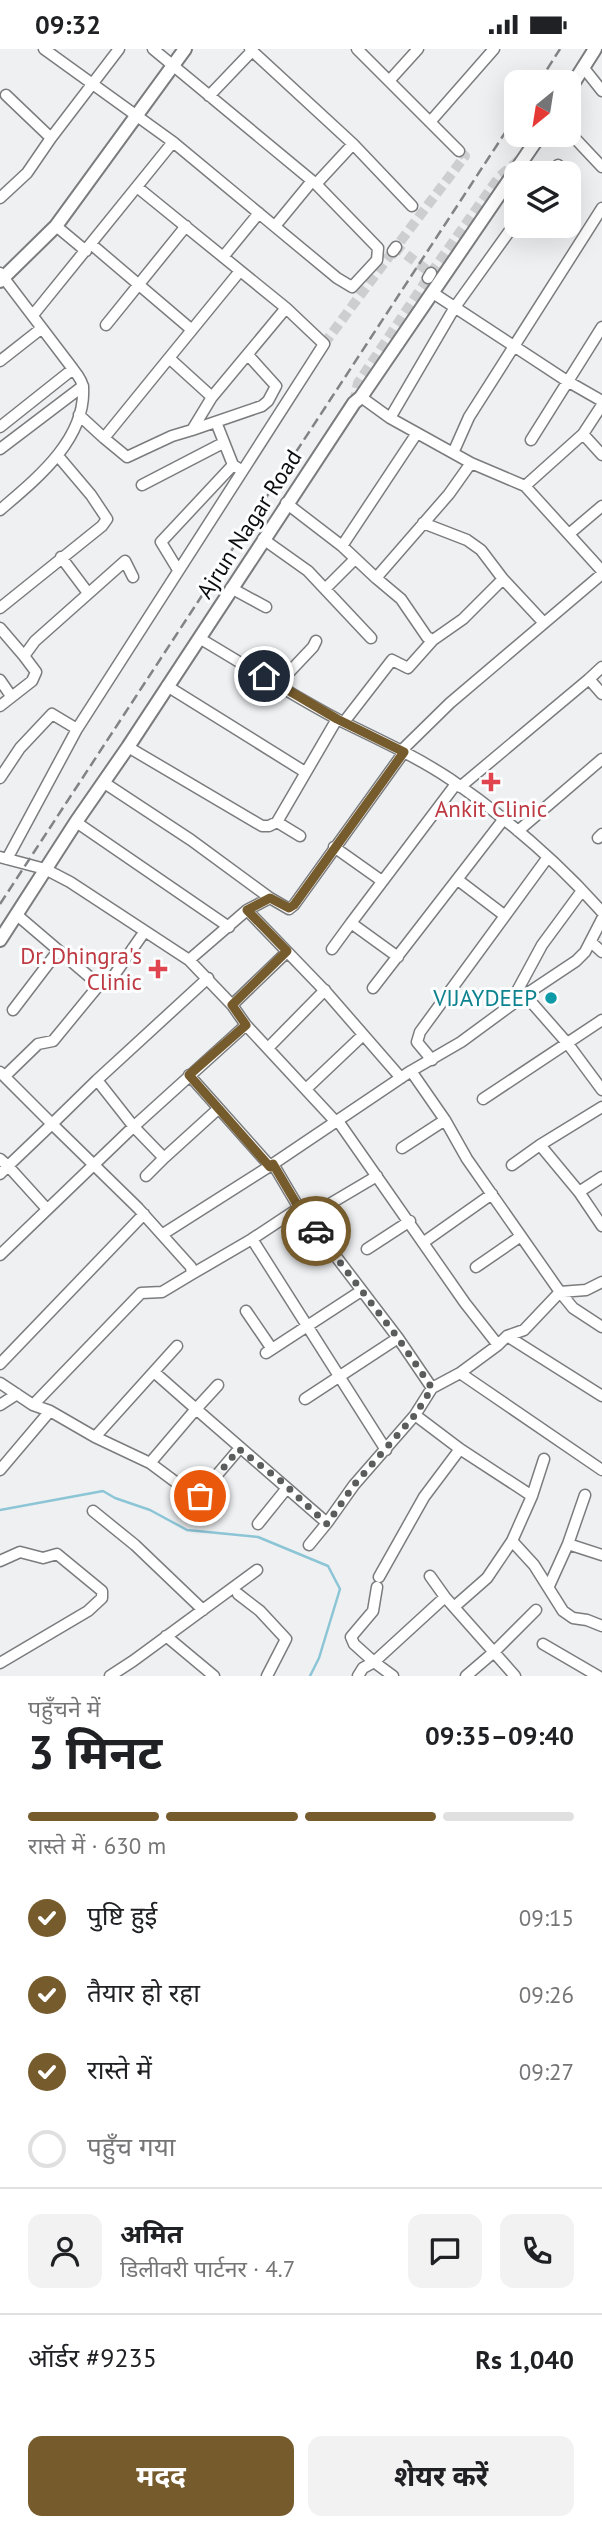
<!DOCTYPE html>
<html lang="hi">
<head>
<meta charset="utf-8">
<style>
	:root { --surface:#fff; --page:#f2f2f2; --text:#202124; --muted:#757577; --line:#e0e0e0; --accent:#765b2d }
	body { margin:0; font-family:"PT Sans","Noto Sans Devanagari",sans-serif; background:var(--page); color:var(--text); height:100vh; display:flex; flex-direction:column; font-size:26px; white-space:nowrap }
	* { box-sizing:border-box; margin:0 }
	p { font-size:23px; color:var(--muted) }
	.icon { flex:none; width:38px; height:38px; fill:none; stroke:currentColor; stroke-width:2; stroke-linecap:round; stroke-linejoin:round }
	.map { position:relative; height:1627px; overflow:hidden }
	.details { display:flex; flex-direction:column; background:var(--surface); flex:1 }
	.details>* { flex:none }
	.needle { width:46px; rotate:210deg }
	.buttons { position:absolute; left:504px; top:21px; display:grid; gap:14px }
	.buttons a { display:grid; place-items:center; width:77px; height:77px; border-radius:14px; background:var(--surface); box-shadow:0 7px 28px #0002; font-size:35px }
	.pin { position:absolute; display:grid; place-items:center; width:60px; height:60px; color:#fff; margin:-30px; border:4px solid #fff; border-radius:50%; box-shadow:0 2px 7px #0007 }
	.courier { position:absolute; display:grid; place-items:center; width:70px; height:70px; margin:-35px; border:5px solid #765b2d; border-radius:50%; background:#fff; color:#222; box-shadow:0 2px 9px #0007 }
	.headline em { font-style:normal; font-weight:700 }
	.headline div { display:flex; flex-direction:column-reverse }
	.headline { display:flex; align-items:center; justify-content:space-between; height:119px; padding:0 28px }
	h1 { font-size:46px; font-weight:700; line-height:52px }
	.bar { display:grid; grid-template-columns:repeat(4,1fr); gap:10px 7px; align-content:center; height:84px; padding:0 28px }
	.bar i { height:9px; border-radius:5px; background:var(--line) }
	.bar .selected { background:var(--accent) }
	.bar p { grid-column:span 4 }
	.line { display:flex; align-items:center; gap:18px; padding:0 28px; border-top:2px solid var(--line) }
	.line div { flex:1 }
	.round { display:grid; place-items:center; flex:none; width:74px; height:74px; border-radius:14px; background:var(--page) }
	ol { padding:0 28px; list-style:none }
	li { display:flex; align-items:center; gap:21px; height:77px }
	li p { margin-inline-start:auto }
	li .icon { padding:7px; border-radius:50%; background:var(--accent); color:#fff; stroke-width:4 }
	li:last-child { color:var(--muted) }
	li i { width:38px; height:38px; border:4px solid var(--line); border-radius:50% }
	.cta { display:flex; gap:14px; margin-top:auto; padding:14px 28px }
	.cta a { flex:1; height:80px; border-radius:14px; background:var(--accent); color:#fff; font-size:28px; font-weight:700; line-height:80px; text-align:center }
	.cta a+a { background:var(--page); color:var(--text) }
	.status { display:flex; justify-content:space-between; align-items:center; height:49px; padding:0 35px; background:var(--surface); direction:ltr }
	.status svg { height:19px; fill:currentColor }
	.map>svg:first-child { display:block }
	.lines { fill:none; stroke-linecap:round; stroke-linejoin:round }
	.stream { stroke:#8cc5d6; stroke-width:2.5 }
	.minor-tunnel { stroke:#cdced0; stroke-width:10; stroke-dasharray:10 5; stroke-linecap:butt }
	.minor-casing { stroke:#7b7c7e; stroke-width:13 }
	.tertiary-casing { stroke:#7b7c7e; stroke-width:16 }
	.minor { stroke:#fff; stroke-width:10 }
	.tertiary { stroke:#fff; stroke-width:12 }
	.rail { stroke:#828384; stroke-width:2.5; stroke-dasharray:10 5; stroke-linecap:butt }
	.done { stroke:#5b5c5c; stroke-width:7; stroke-dasharray:0 12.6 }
	.route { stroke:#765b2d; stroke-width:9 }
	.health-dot { fill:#e0444e; stroke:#fcfeff; stroke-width:2.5 }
	.culture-dot { fill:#0f9aa8; stroke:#fcfeff; stroke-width:2.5 }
	.labels { text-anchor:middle; stroke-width:6; stroke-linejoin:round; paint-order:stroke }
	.street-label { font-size:23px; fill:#0b0c0c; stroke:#fcfeff }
	.health-label { font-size:23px; fill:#be3a42; stroke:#fcfeff }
	.culture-label { font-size:23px; fill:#0d838f; stroke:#fcfeff; text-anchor:end }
</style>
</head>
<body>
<div class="status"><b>09:32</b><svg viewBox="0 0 49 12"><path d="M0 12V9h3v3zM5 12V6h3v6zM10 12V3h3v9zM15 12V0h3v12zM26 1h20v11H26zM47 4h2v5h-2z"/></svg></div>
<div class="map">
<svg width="602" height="1627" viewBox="0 0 602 1627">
	<rect width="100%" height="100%" fill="#eff0f2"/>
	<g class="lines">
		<path class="stream" d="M0 1461 103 1442 115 1449 150 1461 187 1481 258 1488 328 1517 340 1540 319 1609 310 1627"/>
		<path class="minor-tunnel" d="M459 102 465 107 396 198 431 224 499 128 519 111
			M324 295 393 202 398 206
			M354 354 358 334 428 229 424 225"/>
		<g class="minor-casing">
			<path id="minor" d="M44 0 173 93 337 229 352 238 377 211 378 199 316 135 153 0
				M250 0 353 95 412 157
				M357 0 459 102
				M583 18 602 42
				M389 32 418 0
				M6 46 51 89
				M209 47 252 2
				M430 73 494 0
				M569 83 602 118
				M551 124 558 116
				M316 135 353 95
				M137 138 286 259 212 348 169 309 240 222
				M0 149 27 124 51 89 119 0
				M56 177 86 202
				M275 177 312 132
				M91 195 192 281
				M393 202 396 198
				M223 208 259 164
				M428 229 431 224
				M433 244 567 332 602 352
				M33 266 173 93
				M106 276 186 177
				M0 312 42 279
				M361 348 390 369 471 414 525 437 602 522
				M79 366 104 389 169 309
				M390 369 455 258 516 173
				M216 373 233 416 238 419
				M0 378 73 320
				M192 381 262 357 268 352 276 337 248 306
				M583 385 602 356
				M104 389 127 408 172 387 192 381 212 348
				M531 391 602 278
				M0 400 83 337
				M453 404 469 368 602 159
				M142 436 223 394
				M525 437 583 385 602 406
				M286 454 342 497 376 529 449 445 471 414
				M0 461C35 431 86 391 83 339 83 333 77 325 73 320L0 224
				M423 474 467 491 481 501 503 530
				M569 485 602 457
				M263 490 308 522 371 589
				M342 497 417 384
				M61 508 88 544
				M178 521 161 493 233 416
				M376 529 401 550 427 588 433 591 463 570 503 530 544 574
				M231 539 266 558
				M325 540 355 510
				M0 559 102 477 107 470 91 446 58 407
				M0 579 24 607 35 592 125 512 133 528
				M199 589C245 616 290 645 337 670 375 689 414 706 450 730 505 768 558 813 602 863
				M602 618 589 630 602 645
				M0 631 11 647
				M278 635 313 598 316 592
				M167 637 305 723
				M0 657 32 632 36 623 24 607
				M344 673 392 611 408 619 433 591
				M128 698 262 777H269L277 773 337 670
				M401 702 450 654 602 525
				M0 729 20 699 52 665 77 680
				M103 733 191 791 270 849 247 861 189 911
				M460 738 589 630
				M76 773 229 878
				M277 773 300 787
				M518 782 602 710
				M598 789 602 785
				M334 798 382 832
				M0 808 45 820 70 833 189 911 232 956 246 976 131 1080 0 1206
				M7 810 77 680 324 295 286 259
				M458 831 504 866
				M270 849 289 860 294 856 404 703
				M247 861 327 944 401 1029
				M17 866 99 936
				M351 874 456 735
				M591 893 602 903
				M332 900 351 874 398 908
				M373 939 503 771
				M525 946 568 995 602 1041
				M232 956 287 903
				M509 957 542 896 581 843
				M13 961 58 902
				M246 976 336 1073
				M268 999 325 941
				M432 1011 417 993 420 983 548 808
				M411 1022 445 1071 467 1110 560 1243 524 1281 507 1287 498 1296
				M0 1023 52 1075 97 1031 134 1078 164 1109 218 1060
				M5 1027 38 995 53 992 99 936 108 935 145 882
				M97 1031 208 929
				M306 1040 363 986
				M483 1050 602 971
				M602 1058 540 1096 579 1143 602 1177
				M338 1072 465 1254 498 1296 460 1324
				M402 1099 445 1071
				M0 1110 8 1117 52 1075 138 1159 191 1218 192 1225 162 1243 141 1244 33 1356
				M273 1115 299 1159 252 1190 386 1401
				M512 1116 540 1096
				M270 1117 411 1022 461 993 525 946 576 912 585 903 602 870
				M0 1125 8 1117 47 1160
				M146 1127 164 1109
				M579 1143 602 1128
				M299 1159 398 1289 432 1339 415 1366
				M306 1169 377 1127
				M163 1185 270 1117 189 1026
				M424 1193 492 1145
				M367 1200 410 1172
				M476 1218 521 1187
				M192 1225 252 1190
				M560 1243 573 1259 602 1278
				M560 1243 586 1241 602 1233
				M246 1262 272 1300
				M507 1287 602 1347
				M266 1304 361 1242
				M0 1315 144 1165
				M154 1323 196 1360 218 1336
				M0 1334 33 1356 50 1362 95 1388 150 1414 196 1360 327 1474 354 1436 415 1366 460 1400 532 1447 512 1492 534 1516 563 1562 573 1569 587 1571 602 1577
				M432 1339 460 1324 602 1421
				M305 1350 398 1289
				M0 1356 17 1345
				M95 1388 177 1297
				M150 1414 189 1443 199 1447 239 1400
				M0 1421 50 1362
				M532 1447 544 1410
				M93 1462 135 1496 203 1561
				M258 1475 287 1439
				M568 1495 602 1506
				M309 1496 327 1474
				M0 1512 20 1503 43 1509 57 1505 102 1542V1549L88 1562 0 1614
				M430 1527 445 1548 515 1627
				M379 1528 424 1448 460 1400
				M549 1537 568 1495 585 1446
				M238 1545 260 1562 286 1590 267 1627
				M454 1558 487 1529 512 1492
				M166 1587 214 1627
				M543 1595 598 1627
				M110 1627 133 1612 257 1521
				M358 1627 363 1619 374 1613 354 1595 351 1588 373 1562 377 1538
				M393 1627 374 1613 445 1548
				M466 1627 494 1603 536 1561"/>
		</g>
		<g class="tertiary-casing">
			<path id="tertiary" d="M569 41 595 0
				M0 232 56 177 185 0
				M0 891 76 773 128 698 354 354 361 348 540 86"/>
		</g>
		<use href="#minor" class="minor"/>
		<use href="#tertiary" class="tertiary"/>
		<path class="rail" d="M539 33 560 0
			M0 855 516 67"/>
	</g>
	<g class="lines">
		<path class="done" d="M200 1447 239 1400 281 1432 327 1475 354 1436 415 1366 432 1339 398 1289 316 1182"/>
		<path class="route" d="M264 627 337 670 404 703 294 856 289 859 270 849 247 861 287 902 232 956 246 976 189 1026 270 1118 273 1115 299 1159 316 1182"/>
	</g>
	<g class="health-dot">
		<path d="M487.5 722.5h7v7h7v7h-7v7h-7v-7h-7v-7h7z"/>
		<path d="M154.5 909.5h7v7h7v7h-7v7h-7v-7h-7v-7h7z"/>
	</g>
	<circle class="culture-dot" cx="551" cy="949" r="7"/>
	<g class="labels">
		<g class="street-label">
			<text transform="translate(249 475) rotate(-57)" y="8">Ajrun Nagar Road</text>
		</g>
		<g class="health-label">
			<text x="491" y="768">Ankit Clinic</text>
			<text x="142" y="915" text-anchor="end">Dr. Dhingra's<tspan x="142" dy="26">Clinic</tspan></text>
		</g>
		<g class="culture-label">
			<text x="537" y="957">VIJAYDEEP</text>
		</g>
	</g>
</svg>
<div class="buttons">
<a><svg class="needle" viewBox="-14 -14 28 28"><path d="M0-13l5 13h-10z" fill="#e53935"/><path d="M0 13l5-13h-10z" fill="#757577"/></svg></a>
<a><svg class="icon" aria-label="layers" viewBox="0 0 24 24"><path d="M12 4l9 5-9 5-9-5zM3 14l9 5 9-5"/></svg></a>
</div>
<div class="pin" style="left:200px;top:1447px;background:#ea580c"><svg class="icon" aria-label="bag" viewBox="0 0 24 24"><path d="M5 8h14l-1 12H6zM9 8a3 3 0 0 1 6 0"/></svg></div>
<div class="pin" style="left:264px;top:627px;background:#1f2937"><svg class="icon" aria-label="home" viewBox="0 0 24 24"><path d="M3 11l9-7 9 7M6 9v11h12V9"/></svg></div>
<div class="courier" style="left:316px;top:1182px"><svg class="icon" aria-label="car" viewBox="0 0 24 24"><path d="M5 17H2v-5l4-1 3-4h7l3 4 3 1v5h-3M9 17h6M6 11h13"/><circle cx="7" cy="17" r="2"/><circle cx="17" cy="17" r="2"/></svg></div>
</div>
<section class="details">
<div class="headline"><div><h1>3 मिनट</h1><p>पहुँचने में</p></div><em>09:35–09:40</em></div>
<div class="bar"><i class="selected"></i><i class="selected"></i><i class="selected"></i><i></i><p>रास्ते में · 630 m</p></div>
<ol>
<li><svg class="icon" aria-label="check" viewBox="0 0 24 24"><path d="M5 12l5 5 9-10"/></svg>पुष्टि हुई<p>09:15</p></li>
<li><svg class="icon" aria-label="check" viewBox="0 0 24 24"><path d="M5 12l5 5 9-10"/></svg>तैयार हो रहा<p>09:26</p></li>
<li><svg class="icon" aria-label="check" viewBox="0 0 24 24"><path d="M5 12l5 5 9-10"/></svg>रास्ते में<p>09:27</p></li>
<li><i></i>पहुँच गया</li>
</ol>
<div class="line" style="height:126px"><a class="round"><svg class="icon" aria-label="person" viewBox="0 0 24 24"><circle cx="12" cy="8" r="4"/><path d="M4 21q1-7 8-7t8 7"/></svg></a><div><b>अमित</b><p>डिलीवरी पार्टनर · 4.7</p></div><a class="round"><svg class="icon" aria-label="chat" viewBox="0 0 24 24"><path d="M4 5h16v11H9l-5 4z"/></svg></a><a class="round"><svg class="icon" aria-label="phone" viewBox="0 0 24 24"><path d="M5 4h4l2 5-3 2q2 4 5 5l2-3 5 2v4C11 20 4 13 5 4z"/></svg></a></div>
<div class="line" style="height:91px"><div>ऑर्डर #9235</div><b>Rs 1,040</b></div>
<div class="cta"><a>मदद</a><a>शेयर करें</a></div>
</section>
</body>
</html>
